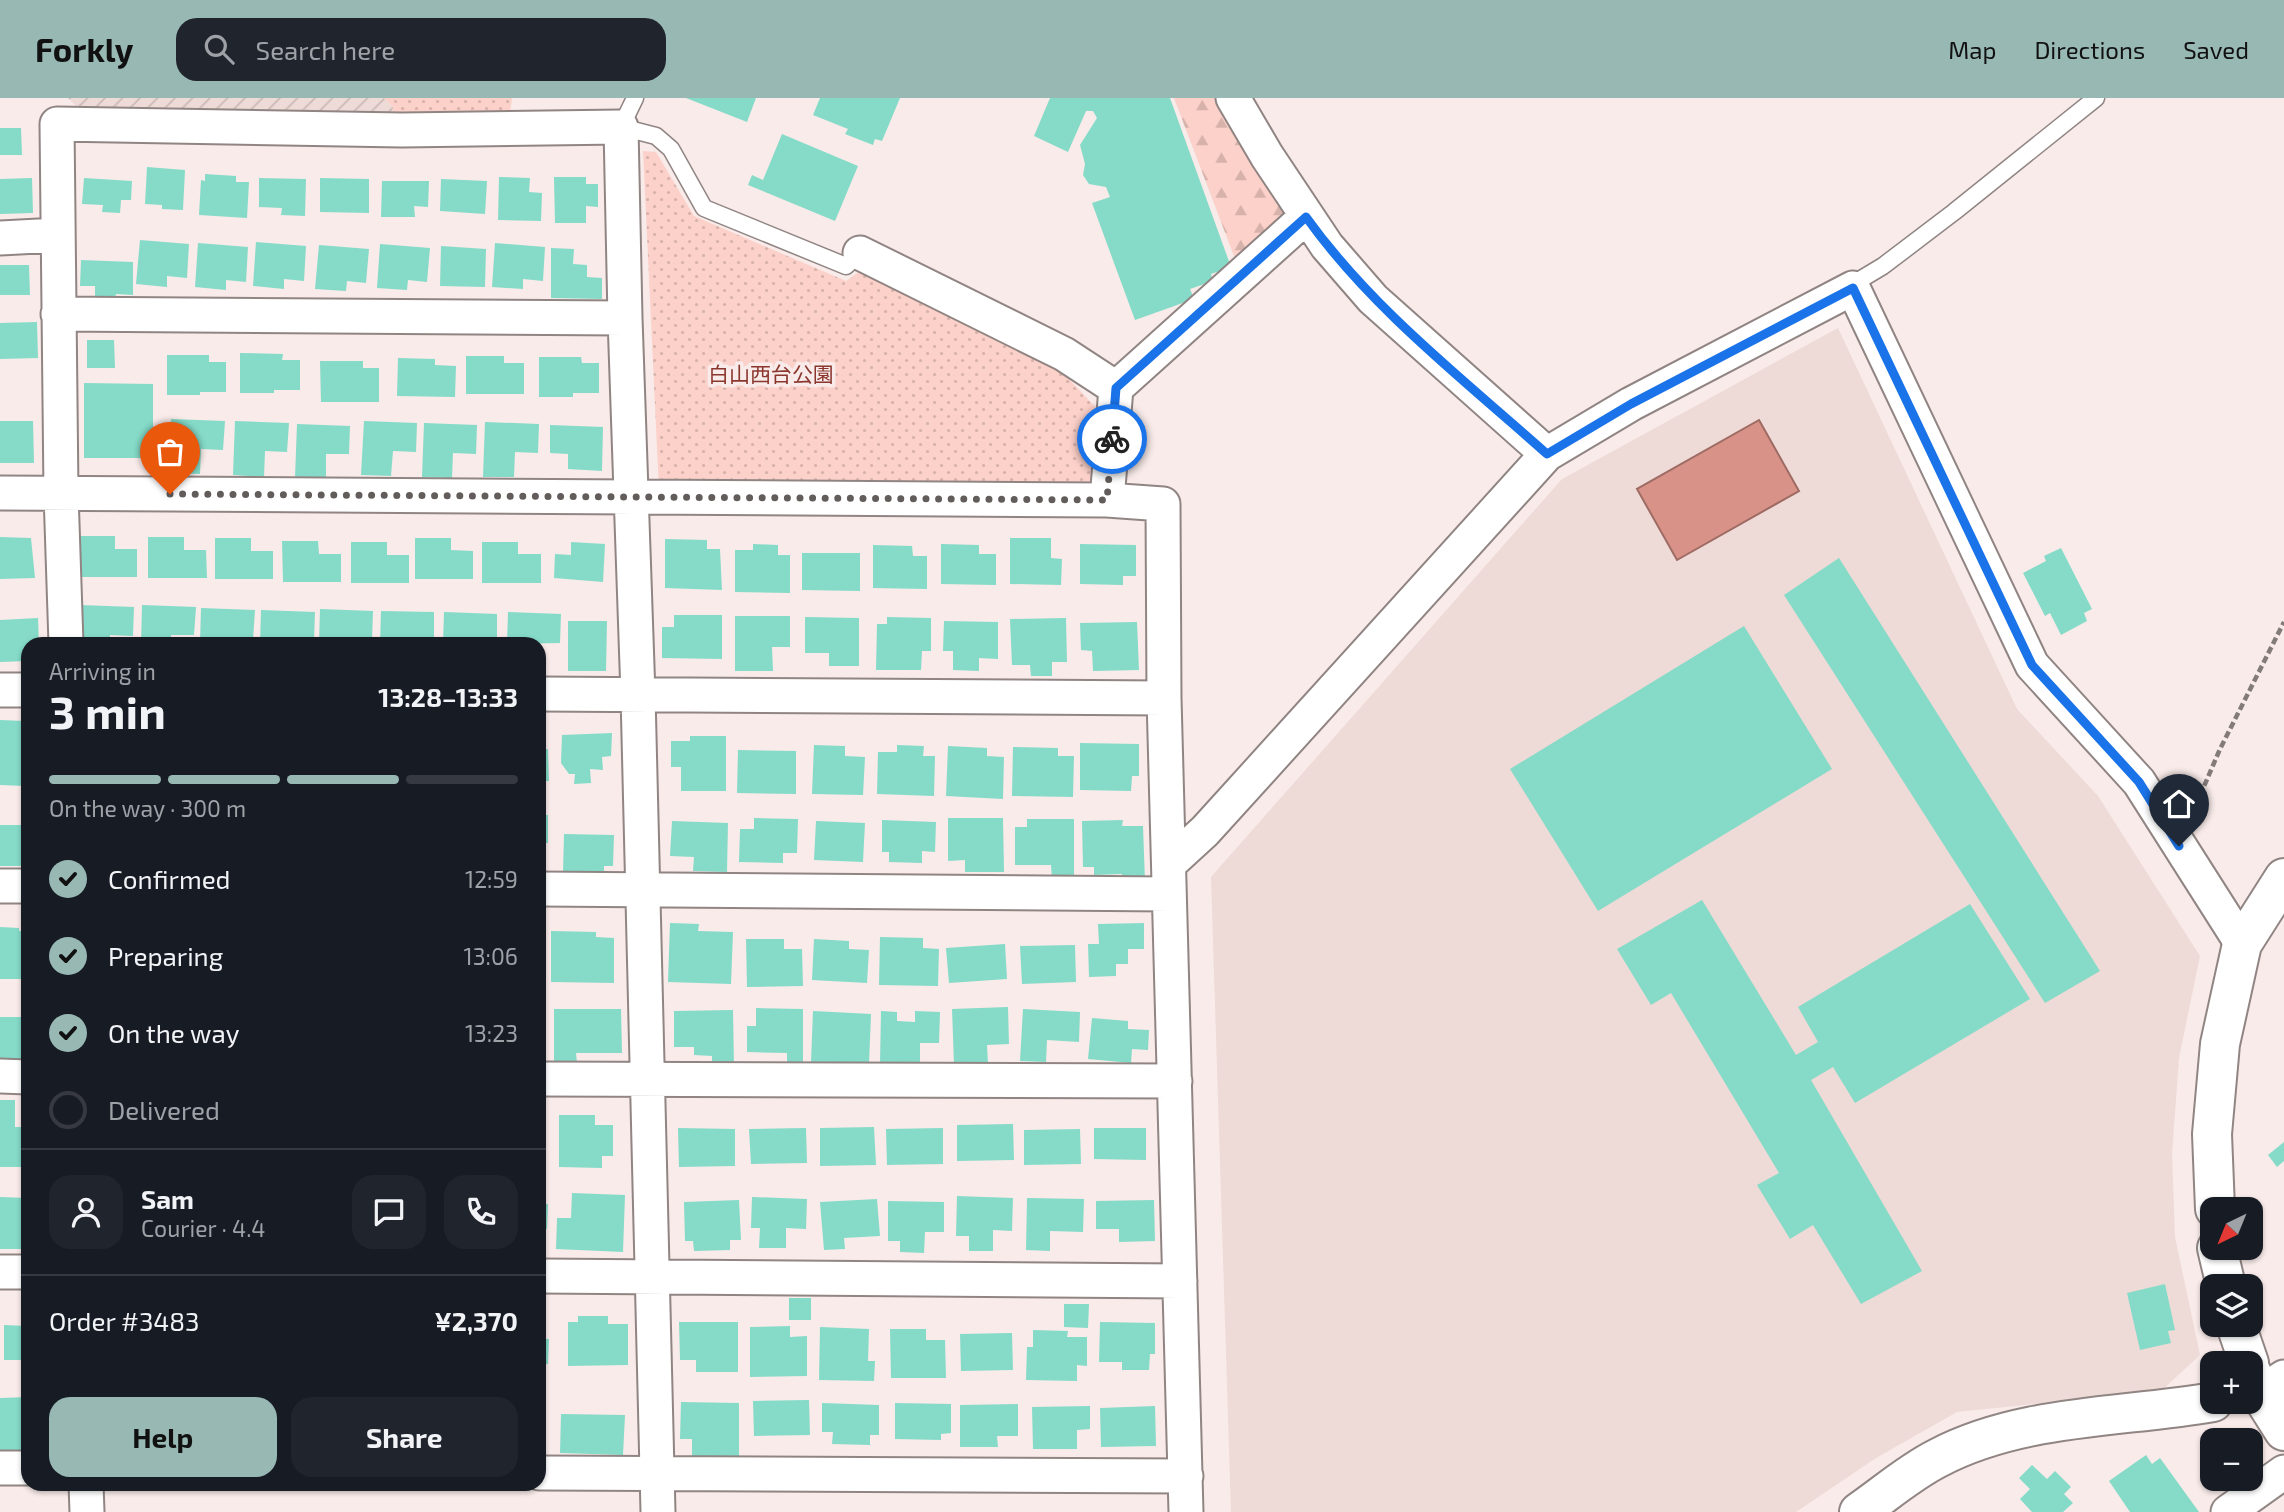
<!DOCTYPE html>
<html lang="en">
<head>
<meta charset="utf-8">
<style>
	:root { --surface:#171b24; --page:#20242c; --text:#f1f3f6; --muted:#9ea1a6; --line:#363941; --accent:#98b8b4 }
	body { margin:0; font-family:"Exo 2","Noto Sans JP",sans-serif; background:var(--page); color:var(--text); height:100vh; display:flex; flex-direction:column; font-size:26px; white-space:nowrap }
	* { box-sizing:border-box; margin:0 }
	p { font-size:23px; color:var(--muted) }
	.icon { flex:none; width:38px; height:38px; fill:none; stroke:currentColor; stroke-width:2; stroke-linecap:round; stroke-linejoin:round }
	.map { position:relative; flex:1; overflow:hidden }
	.side { position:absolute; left:21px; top:539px; width:525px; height:854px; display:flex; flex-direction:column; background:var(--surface); border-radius:21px; box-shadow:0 2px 5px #0004 }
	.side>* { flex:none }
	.needle { width:46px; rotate:223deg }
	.fabs { position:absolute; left:2200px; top:1099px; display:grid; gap:14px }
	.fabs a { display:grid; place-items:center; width:63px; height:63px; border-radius:14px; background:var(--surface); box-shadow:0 2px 5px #0004; font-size:35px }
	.pin { position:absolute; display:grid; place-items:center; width:60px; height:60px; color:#fff; margin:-72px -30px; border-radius:50% 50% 50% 0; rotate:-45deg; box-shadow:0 0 7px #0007 }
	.pin .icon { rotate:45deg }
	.courier { position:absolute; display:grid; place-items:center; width:70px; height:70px; margin:-35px; border:5px solid #1a73e8; border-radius:50%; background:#fff; color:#222; box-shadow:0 2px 9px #0007 }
	.head em { font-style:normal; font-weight:700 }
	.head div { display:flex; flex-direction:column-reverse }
	.head { display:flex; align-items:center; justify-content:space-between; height:119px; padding:0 28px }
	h1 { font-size:46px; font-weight:700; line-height:52px }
	.bar { display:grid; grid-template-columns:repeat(4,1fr); gap:10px 7px; align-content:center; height:84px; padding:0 28px }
	.bar i { height:9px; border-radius:5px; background:var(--line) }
	.bar .on { background:var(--accent) }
	.bar p { grid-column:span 4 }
	.line { display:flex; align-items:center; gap:18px; padding:0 28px; border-top:2px solid var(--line) }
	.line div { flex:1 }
	.round { display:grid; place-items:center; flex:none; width:74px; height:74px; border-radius:21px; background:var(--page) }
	ol { padding:0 28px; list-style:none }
	li { display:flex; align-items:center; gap:21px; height:77px }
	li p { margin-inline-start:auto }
	li .icon { padding:7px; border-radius:50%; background:var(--accent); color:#111; stroke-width:4 }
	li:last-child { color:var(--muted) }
	li i { width:38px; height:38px; border:4px solid var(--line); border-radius:50% }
	.action { display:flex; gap:14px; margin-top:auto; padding:14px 28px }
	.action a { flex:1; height:80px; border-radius:21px; background:var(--accent); color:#111; font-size:28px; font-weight:700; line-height:80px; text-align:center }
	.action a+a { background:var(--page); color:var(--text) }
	header { display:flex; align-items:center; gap:42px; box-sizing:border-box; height:98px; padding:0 35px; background:var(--accent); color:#111 }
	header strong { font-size:33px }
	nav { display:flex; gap:38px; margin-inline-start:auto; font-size:24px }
	.search { width:490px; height:63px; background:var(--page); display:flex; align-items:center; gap:18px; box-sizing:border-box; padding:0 24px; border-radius:21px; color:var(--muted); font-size:26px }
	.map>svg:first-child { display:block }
	.built { fill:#eedad6 }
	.industrial { fill:url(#industrial-furrows) }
	.grass { fill:url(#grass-dots) }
	.forest { fill:url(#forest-firs) }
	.water { fill:#d89287; stroke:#9d6b63; stroke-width:2 }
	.building { fill:#85dbc8 }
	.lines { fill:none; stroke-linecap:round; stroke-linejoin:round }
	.lane-casing { stroke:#908583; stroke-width:19 }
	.street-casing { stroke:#908583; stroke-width:37 }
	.secondary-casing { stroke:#908583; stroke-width:42 }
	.path { stroke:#837b79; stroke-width:4.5; stroke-dasharray:7 3.5; stroke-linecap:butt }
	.lane { stroke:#fff; stroke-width:16 }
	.street { stroke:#fff; stroke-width:33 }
	.secondary { stroke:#fff; stroke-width:38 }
	.done { stroke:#625c5b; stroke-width:7; stroke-dasharray:0 12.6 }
	.route { stroke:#1a73e8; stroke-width:9 }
	.labels { text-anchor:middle; stroke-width:7; stroke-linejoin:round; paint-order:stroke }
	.park-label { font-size:21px; fill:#8b362d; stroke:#f8ebe9 }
</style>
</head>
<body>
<header>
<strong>Forkly</strong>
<div class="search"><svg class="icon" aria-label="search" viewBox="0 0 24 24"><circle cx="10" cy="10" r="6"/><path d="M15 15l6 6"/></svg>Search here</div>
<nav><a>Map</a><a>Directions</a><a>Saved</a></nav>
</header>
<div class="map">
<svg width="2284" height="1414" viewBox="0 0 2284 1414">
	<defs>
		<pattern id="industrial-furrows" width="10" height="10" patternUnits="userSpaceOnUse" patternTransform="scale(1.75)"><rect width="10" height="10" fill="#eedad6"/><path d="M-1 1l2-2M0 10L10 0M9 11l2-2" fill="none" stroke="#cbbab6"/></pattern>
		<pattern id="grass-dots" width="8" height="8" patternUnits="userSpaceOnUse" patternTransform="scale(1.75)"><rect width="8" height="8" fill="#fcd1c9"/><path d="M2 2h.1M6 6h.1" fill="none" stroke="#d7b2ab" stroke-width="1.8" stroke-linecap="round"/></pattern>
		<pattern id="forest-firs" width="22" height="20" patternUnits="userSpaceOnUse" patternTransform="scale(1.75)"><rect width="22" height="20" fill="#fcd1c9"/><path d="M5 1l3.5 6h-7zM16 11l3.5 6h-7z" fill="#d7b2ab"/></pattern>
	</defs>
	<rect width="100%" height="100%" fill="#f8ebe9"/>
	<path class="built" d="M1838 230 2017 611 2098 698 2200 858 2179 960 2172 1056 2175 1139 2200 1257 2161 1293 1957 1314 1876 1360 1796 1414H1231L1211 779 1562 381Z"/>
	<path class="industrial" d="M68 0H384L393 9 392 21 79 11Z"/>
	<path class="grass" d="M384 0H512L510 16 392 21 393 9Z
		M643 53 656 54 694 118 846 183 862 172 1052 263 1100 314 1095 395 659 392Z"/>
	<path class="forest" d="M1174 0H1228L1293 112 1237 166Z"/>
	<path class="water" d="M1759 322 1799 393 1677 462 1637 391Z"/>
	<path class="building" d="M686 0H756L747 24Z
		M820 0H900L882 43 875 41 873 47 845 36 848 31 813 17Z
		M1050 0H1170L1231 169 1211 176 1213 183 1190 191 1194 201 1135 222 1092 105 1110 99 1106 89 1089 86 1083 77 1085 66 1080 47 1097 20 1093 13H1086L1068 54 1034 38Z
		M0 30H21L22 57H0Z
		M782 36 858 68 835 123 748 87 752 77 763 82Z
		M147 69 185 72 183 112 162 111V107L145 106Z
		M205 76 236 78V84H249L247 120 199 117 201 82 205 83Z
		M499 79 530 80 529 94 542 95 541 123 498 122Z
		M554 79H586V86H598V109L586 108V125H555Z
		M32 80 33 115 0 116V81Z
		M84 80 132 83 131 102H121L120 115 102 114 103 107 82 106Z
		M259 80 306 81 305 118 281 117 282 110 259 109Z
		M320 80 369 81V115L320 114Z
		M441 81 487 83 485 116 440 113Z
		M382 83H429L428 109 414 108 415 119H381Z
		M140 142 189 146 187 180 167 178V189L136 186Z
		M256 144 306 148 304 183 284 181V191L253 188Z
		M198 145 248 149 246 184 226 182V192L195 189Z
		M495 145 545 149 543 183 523 181V191L492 189Z
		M380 146 430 150 427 184 408 182 407 192 377 190Z
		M319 147 369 151 366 185 347 183 346 193 315 191Z
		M441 148 486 151 485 189 440 188Z
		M551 150 574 151 573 166 587 167V179L602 180V201L551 200Z
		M81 162 133 164V197L116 196 115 202 95 201V188H80Z
		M0 167H29L30 197H0Z
		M37 224 38 260 0 261V225Z
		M87 242H114L115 270H87Z
		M240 255 283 256 282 262H300V292H274V295H240Z
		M167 257H209V264H226V294H200V297H167Z
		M466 258H504V265H524V296H466Z
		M539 259H581L582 265H599V295H573V299H539Z
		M398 260 435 261V267L456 268 455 299 397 298Z
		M320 263H363V270H379V304H321Z
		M84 285 153 286V360H84Z
		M171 321 225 323 223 352 201 351 200 376 169 375Z
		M0 323H33L34 365H0Z
		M235 323 289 325 287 354 265 353 264 379 233 377Z
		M364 323 417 325 416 354 393 353 391 378 361 377Z
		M485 324 539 326 538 355 515 354 514 379H483Z
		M424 325 477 327 476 356 453 355 452 380 422 379Z
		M297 326 350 328 349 356H326V381L295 380Z
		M550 327 603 329 602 373 568 371V356L550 355Z
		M79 438H115V451H137V479H79Z
		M0 439 31 440 35 480 0 481Z
		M148 439H184V452H206L207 480H148Z
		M215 440H251V453H273V481H215Z
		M415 440H451V452L473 453V481H415Z
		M1010 440H1051V460L1062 461 1061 487 1010 486Z
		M665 441 707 442V451H720L722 492 665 490Z
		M282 443H318L319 456H341V484H283Z
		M351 444H387V457H409V485H351Z
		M482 444H518V456H541V485H482Z
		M571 444 605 446 603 484 554 480 555 456 571 457Z
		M753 446 778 447V457H790V495L735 494V452H753Z
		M941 446 979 447V456H996V487L941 486Z
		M1080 446 1136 447V478H1123V487L1080 486Z
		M873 447 912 448 913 458H927V491L873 490Z
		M2061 450 2092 511 2084 515 2087 523 2061 537 2050 515 2045 518 2023 475 2046 463 2044 458Z
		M802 455H860V493L802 492Z
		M1839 460 2100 873 2045 905 1784 497Z
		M80 507 134 509 133 538 110 537V546H79Z
		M142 507 196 509 194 537H171V546H141Z
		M201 510 255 512 253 542 231 540 230 546H200Z
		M320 511 373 513 372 542 349 541V546H319Z
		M261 512 315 514 314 542H291V546H260Z
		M381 513 434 514V543L410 542V546H380Z
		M444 514 497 516V544L443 546Z
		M508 514 561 516 560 545 507 546Z
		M674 517H722V561L662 560V529H674Z
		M735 518H790V549H772L773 573H735Z
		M805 519 859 520V568H829V555H805Z
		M887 519 931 520V553H922L921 572H876L877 526H887Z
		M38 520 39 546H28V563L0 564V522Z
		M1066 520 1067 564H1052V578H1031L1030 567H1012L1010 521Z
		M568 523H607L606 573H568Z
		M944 523 998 524V561L979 560V573L953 572V553H943Z
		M1137 524 1139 572 1093 573 1092 553 1081 552 1080 525Z
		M1744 528 1832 671 1598 813 1510 671Z
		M0 622 25 623V688L0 687Z
		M612 635 611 658 602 659 603 672 590 671 591 685 574 686 575 676H569L561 665 562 637Z
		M690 638H726V693H681V669H671V643H690Z
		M1080 645 1139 646V678H1132L1131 693 1080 692Z
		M814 647 845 648V658L865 659 863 697 812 696Z
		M897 647 924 648 923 658H935L934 698 877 696 878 654H897Z
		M948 648 987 650V658L1004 659 1003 701 946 698Z
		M1013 649 1058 650V658H1074L1073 699 1012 698Z
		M548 651 549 683H539V652Z
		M738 652 796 653V696L737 695Z
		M539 717H548V745H539Z
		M754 720 798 721 797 755H783V765L739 764 740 731H754Z
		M948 720H1003L1004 774H965V762L948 763Z
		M1027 721H1074V781H1052L1051 767H1015V729H1027Z
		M882 722 936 724 935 754 922 753V765L889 764V754H882Z
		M1123 722 1122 728H1143L1145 784H1122V776L1094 777V769H1083L1082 723Z
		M672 723 728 725 727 774 693 773 694 759 670 758Z
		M816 723 865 725 863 764 814 762Z
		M0 727H28L26 768H0Z
		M564 736 614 737 613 768H604V775H563Z
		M1702 802 1796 957 1818 944 1798 909 1970 806 2030 901 1855 1005 1833 969 1811 982 1922 1173 1861 1206 1813 1127 1790 1141 1757 1087 1779 1075 1671 895 1651 907 1617 851Z
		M670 825 699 826 698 833 733 834 731 886 668 884Z
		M1144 825V851H1128V866H1116V878L1089 879 1088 846H1099L1098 826Z
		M0 829 19 830V833H28V869H23V881H0Z
		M551 833 596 834V839L614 840V885L551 884Z
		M880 839 923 840V850L939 851 938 888 879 887Z
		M746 841H784V851H802L803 888 747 889Z
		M814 841 849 843V851L869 852 867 885 812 882Z
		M1005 846 1007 881 949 885 946 850Z
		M1075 847 1076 884 1022 886 1020 848Z
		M1008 909 1009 946 987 947 988 965 954 966 952 911Z
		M756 910 803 911V966H787V955L747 954V928H756Z
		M554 911H621L622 955H576L577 965H554Z
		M1023 911 1080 914 1079 944 1047 942 1046 964 1020 963Z
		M733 912 734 969H712V958L694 957V949H674V913Z
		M813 913 871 916 869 966 811 964Z
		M881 913 897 914V923L915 924V913L940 914 939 945H920V966H880Z
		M0 919H28V962H0Z
		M1092 920 1128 923V931L1149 932 1148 952 1132 951 1131 965 1088 961Z
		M0 1002H15V1029H28V1069H0Z
		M559 1017H595V1027H613V1058H602V1070L559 1069Z
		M1013 1026 1014 1062 957 1063V1027Z
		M874 1029 876 1067 820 1068V1030Z
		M678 1030 735 1031V1068L679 1069Z
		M806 1030 807 1065 751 1066 749 1031Z
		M943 1030V1066L887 1067 886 1031Z
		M1094 1030H1146V1062L1094 1061Z
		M1080 1031 1081 1066 1024 1067V1032Z
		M2284 1044V1063L2277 1069 2268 1057Z
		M572 1095 625 1097 623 1154 556 1151 557 1120H571Z
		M957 1098 1013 1100 1012 1133 993 1132V1153H969V1138H956Z
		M0 1099 28 1100V1151H0Z
		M752 1099 807 1101 806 1131 786 1130V1150H759L760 1130H751Z
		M1027 1100 1084 1101 1083 1134 1050 1133V1153L1026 1152Z
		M877 1101 880 1138 844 1140 845 1151 824 1152 820 1104Z
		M739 1102 741 1142H730V1152L694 1153 693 1143H685L684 1104Z
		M1154 1102 1155 1143 1119 1144V1131H1096V1103Z
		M888 1103 944 1104V1134H925L924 1155 900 1154V1143H888Z
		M539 1106H548L547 1131 539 1130Z
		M2165 1186 2175 1232 2168 1233 2171 1245 2140 1252 2127 1195Z
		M789 1200H811V1222H789Z
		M1064 1206H1089L1088 1230 1064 1229Z
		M578 1218H608V1226H628V1267L568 1268V1224H578Z
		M679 1224H738V1274H696V1262H680Z
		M1100 1224 1155 1225V1256H1150L1149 1272H1122V1264H1099Z
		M4 1227 28 1228V1262H4Z
		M790 1228V1239L807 1238V1278L750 1279V1229Z
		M820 1229 869 1231 868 1263H875L874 1283 819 1282Z
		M890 1231H926V1242H945L946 1280H891Z
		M1033 1232 1068 1233 1067 1239H1087V1268L1077 1267V1283L1026 1282 1027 1249H1033Z
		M1012 1235 1013 1272 961 1273 960 1236Z
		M539 1241H549L548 1266H539Z
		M28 1299V1354L0 1355V1300Z
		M809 1302 810 1337 754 1338 753 1303Z
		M539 1304 543 1305 542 1354H539Z
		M681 1304 739 1305V1360L692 1359V1341H680Z
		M822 1305 879 1307V1337H870V1347L832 1346 833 1334H822Z
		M895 1305 951 1306V1335L941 1336V1342L895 1341Z
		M1018 1306V1338H997L998 1349H960V1307Z
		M1090 1308V1331L1077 1332V1351H1033L1032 1309Z
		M1155 1308 1156 1348 1101 1349 1100 1310Z
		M561 1316 625 1317 623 1357 560 1355Z
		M2146 1357 2152 1366 2160 1360 2199 1414H2130L2109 1383Z
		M2032 1367 2047 1381 2055 1373 2071 1389 2064 1396 2073 1405 2063 1414H2032L2020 1401 2030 1391 2019 1380Z"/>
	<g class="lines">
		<g class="lane-casing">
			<path id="lane" d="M635 0 621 29 656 38 671 51 704 110 846 168 860 155
				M1853 190 1863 180 1883 168 1954 114 2096 0"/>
		</g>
		<g class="street-casing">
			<path id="street" d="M1233 0 1267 58 1327 148 1373 201 1547 356
				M0 140 58 137
				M860 155 1064 256 1116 290
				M58 216 625 220
				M0 395 1107 402
				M66 546 61 395 57 26 402 32 621 29 625 220 638 597 658 1414
				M0 592H28
				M539 596 1164 600
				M1169 766 1205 733 1547 356 1631 306 1853 190 2032 567 2139 684 2242 846
				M0 788H28
				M539 791 1169 796
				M0 978 28 979
				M539 981 1175 983
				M0 1174H28
				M539 1178 1180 1183
				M2260 1295 2284 1279
				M0 1370H28
				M539 1375 1186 1378
				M86 1386 87 1414
				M1186 1414 1164 600 1163 406 1107 402 1116 290 1306 119
				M2228 1414 2284 1374"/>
		</g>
		<g class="secondary-casing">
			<path id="secondary" d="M2215 1111 2212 1036 2220 946 2242 846 2284 780
				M2217 1150 2226 1188
				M2236 1227 2249 1265
				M2250 1271 2260 1295 2284 1333
				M1859 1414C1885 1396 1910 1374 1938 1360 2022 1316 2122 1320 2213 1304"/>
		</g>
		<path class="path" d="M2196 707 2220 651 2284 524"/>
		<use href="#lane" class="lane"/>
		<use href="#street" class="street"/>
		<use href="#secondary" class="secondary"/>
	</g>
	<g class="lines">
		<path class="done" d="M170 396 1107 402 1112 341"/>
		<path class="route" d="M1112 341 1116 290 1306 119C1372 211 1463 281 1547 356L1631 306 1853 190 2032 567 2139 684 2179 748"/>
	</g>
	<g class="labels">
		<g class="park-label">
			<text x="771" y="284">白山西台公園</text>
		</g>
	</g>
</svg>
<div class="fabs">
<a><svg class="needle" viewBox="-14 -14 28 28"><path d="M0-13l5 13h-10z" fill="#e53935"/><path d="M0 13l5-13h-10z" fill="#9ea1a6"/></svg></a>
<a><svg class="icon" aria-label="layers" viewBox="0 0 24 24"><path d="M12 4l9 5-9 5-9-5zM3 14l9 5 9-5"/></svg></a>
<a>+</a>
<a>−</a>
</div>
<div class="pin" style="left:170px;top:396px;background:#ea580c"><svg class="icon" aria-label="bag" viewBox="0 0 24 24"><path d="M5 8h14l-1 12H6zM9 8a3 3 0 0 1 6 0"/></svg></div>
<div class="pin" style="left:2179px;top:748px;background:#1f2937"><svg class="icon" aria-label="home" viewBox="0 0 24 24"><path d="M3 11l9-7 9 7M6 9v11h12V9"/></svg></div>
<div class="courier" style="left:1112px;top:341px"><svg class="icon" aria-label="bike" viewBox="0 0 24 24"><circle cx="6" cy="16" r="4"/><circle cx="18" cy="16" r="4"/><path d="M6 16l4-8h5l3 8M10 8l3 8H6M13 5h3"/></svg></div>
<section class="side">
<div class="head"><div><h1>3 min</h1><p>Arriving in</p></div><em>13:28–13:33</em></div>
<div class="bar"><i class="on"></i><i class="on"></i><i class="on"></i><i></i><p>On the way · 300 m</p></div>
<ol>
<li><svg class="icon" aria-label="check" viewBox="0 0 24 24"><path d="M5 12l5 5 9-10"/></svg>Confirmed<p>12:59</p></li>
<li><svg class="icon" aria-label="check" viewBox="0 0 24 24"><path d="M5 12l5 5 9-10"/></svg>Preparing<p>13:06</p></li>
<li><svg class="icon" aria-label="check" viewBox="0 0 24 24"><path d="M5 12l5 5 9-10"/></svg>On the way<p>13:23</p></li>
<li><i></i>Delivered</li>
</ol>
<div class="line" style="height:126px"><a class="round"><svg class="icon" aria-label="person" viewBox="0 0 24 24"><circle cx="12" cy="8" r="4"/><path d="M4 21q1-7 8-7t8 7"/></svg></a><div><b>Sam</b><p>Courier · 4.4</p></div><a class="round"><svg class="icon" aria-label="chat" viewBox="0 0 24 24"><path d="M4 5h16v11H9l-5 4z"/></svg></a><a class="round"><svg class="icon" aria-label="phone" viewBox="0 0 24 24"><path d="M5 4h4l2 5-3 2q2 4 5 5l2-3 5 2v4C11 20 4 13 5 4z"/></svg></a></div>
<div class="line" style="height:91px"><div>Order #3483</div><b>¥2,370</b></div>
<div class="action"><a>Help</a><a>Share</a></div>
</section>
</div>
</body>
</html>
